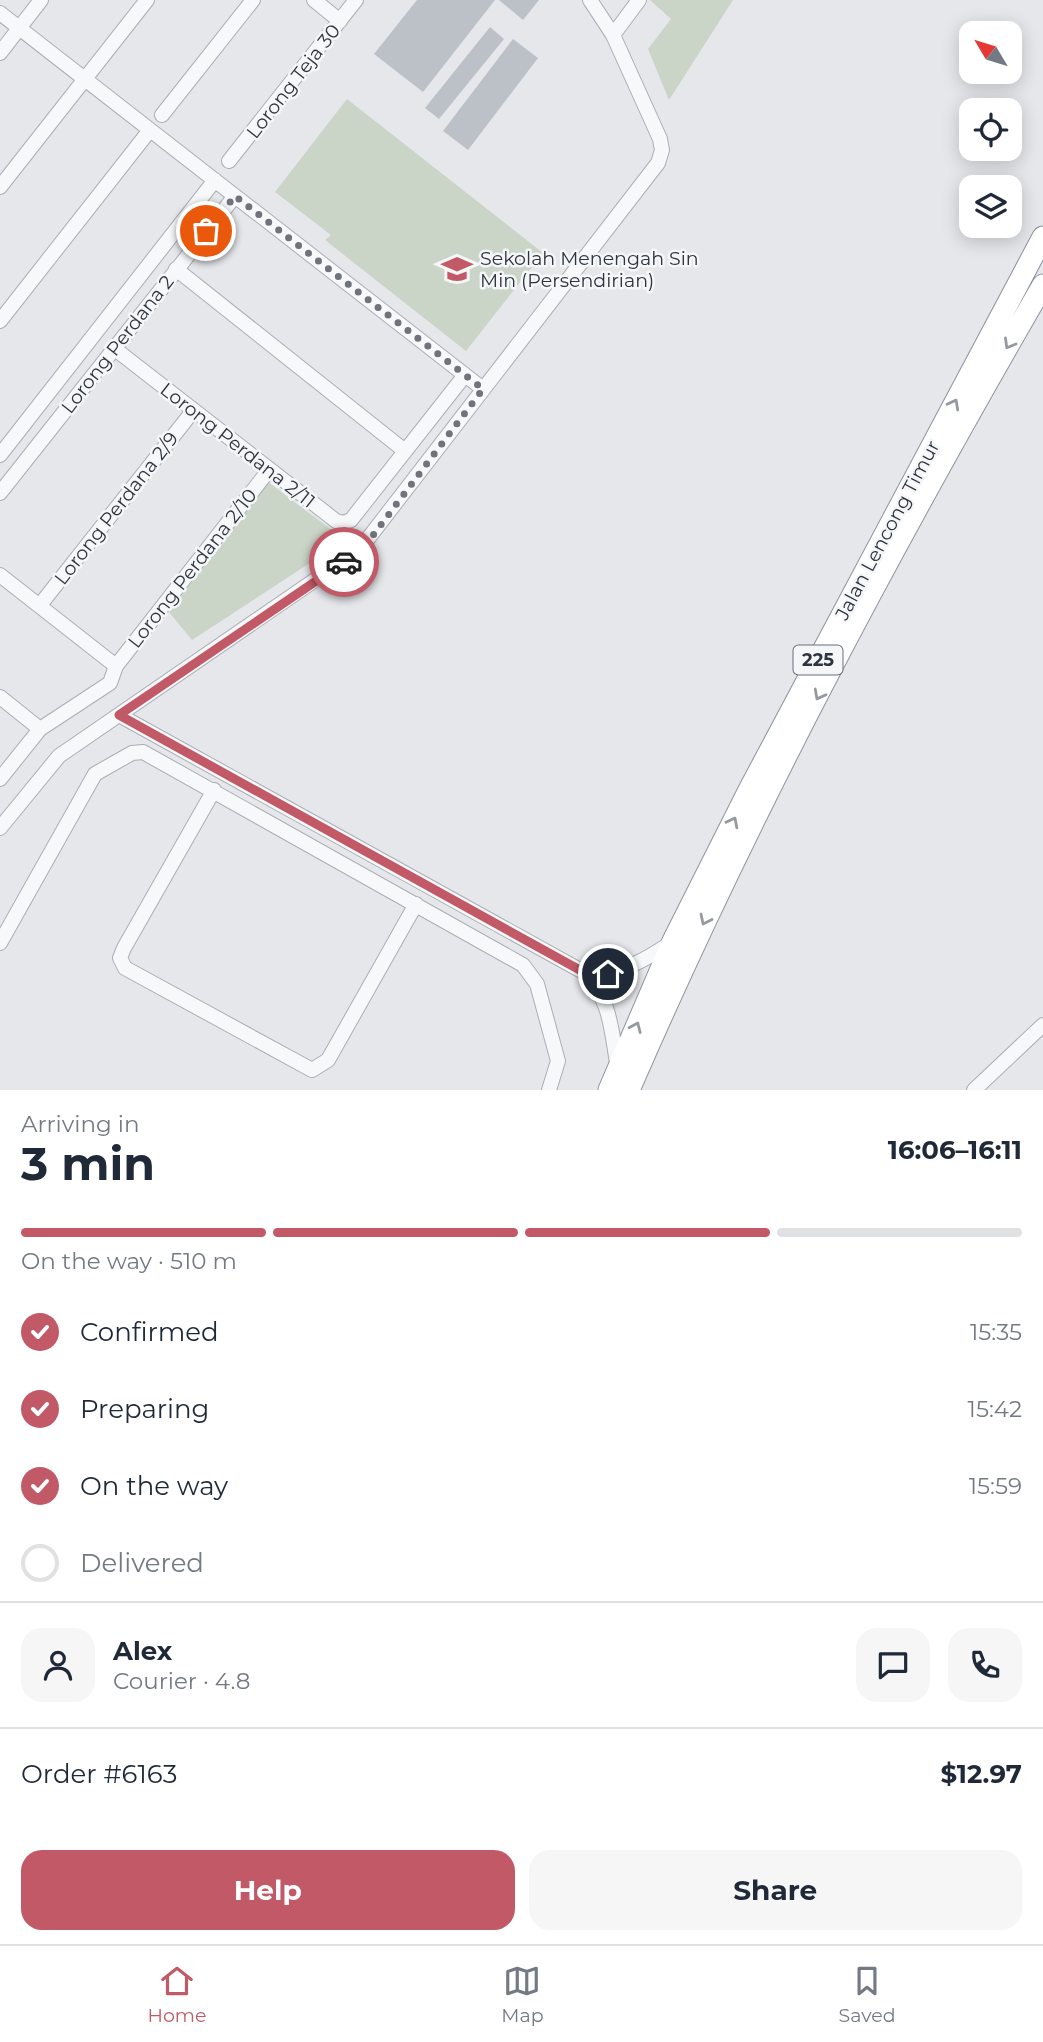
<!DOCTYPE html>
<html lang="en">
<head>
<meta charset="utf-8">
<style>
	:root { --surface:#fff; --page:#f6f6f7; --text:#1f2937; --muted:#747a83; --line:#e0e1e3; --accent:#c15966 }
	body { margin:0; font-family:Montserrat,sans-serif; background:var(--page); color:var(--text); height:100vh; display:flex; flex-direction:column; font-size:26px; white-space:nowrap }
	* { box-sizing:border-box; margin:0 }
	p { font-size:23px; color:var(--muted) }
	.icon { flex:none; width:38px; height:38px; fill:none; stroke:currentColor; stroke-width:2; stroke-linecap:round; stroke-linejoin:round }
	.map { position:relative; height:1090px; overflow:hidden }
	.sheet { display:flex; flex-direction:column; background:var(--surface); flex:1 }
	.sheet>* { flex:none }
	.needle { width:46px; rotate:308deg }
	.controls { position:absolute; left:959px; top:21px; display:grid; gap:14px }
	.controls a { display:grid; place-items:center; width:63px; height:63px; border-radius:14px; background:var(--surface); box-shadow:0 4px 18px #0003; font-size:35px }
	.pin { position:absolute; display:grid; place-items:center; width:60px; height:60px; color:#fff; margin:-30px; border:4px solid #fff; border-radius:50%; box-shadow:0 2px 7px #0007 }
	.courier { position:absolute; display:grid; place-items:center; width:70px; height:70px; margin:-35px; border:5px solid #c15966; border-radius:50%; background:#fff; color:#222; box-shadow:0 2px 9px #0007 }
	.head em { font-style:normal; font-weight:700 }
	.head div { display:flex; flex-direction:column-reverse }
	.head { display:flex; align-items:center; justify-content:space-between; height:119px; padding:0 21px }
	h1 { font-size:46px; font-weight:700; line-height:52px }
	.bar { display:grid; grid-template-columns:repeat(4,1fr); gap:10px 7px; align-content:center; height:84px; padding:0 21px }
	.bar i { height:9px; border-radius:5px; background:var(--line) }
	.bar .selected { background:var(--accent) }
	.bar p { grid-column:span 4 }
	.line { display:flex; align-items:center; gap:18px; padding:0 21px; border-top:2px solid var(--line) }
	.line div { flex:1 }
	.round { display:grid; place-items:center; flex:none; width:74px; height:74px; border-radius:21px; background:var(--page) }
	ol { padding:0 21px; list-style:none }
	li { display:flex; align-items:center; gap:21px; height:77px }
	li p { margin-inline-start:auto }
	li .icon { padding:7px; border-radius:50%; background:var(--accent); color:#fff; stroke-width:4 }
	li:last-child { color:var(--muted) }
	li i { width:38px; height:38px; border:4px solid var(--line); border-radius:50% }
	.action { display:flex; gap:14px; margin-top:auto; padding:14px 21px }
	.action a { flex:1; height:80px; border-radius:21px; background:var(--accent); color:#fff; font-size:28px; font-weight:700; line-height:80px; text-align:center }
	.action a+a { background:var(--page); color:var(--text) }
	.tabs { display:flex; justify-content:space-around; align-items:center; height:98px; border-top:2px solid var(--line); background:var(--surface); font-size:19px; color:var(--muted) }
	.tabs a { display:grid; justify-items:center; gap:4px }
	.tabs .selected { color:var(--accent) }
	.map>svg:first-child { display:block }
	.green { fill:#cad4c7 }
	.building { fill:#bcc0c7 }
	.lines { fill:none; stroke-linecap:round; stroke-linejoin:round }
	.minor-casing { stroke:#aaaeb5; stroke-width:16 }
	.highway-casing { stroke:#8d94a0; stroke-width:23 }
	.minor { stroke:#f7f8f9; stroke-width:14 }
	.highway { stroke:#fff; stroke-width:21 }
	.oneway { stroke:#969aa0 }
	.done { stroke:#6e737c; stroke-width:7; stroke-dasharray:0 12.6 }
	.route { stroke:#c15966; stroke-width:9 }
	.labels { text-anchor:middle; stroke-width:5; stroke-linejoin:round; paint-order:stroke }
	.shield { fill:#f4f6f8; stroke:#696f78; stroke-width:2 }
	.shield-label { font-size:18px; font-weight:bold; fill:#2e3541 }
	.street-label { font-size:19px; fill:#2e3541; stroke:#f4f6f8 }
	.poi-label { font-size:19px; fill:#2e3541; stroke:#f4f6f8; text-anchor:start }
</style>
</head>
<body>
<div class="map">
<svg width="1043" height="1090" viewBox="0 0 1043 1090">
	<rect width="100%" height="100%" fill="#e5e7eb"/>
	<path class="green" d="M650 0H733L669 100 648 49 671 19Z
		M347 99 543 253 466 351 325 240 331 235 275 192Z
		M268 482 345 540 192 640 169 612Z"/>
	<path class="building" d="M417 0H495L423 92 374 54Z
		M499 0H539L523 20Z
		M490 27 504 39 439 119 425 108Z
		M513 39 538 58 468 150 443 131Z"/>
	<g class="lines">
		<g class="minor-casing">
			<path id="minor" d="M314 0 340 21
				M0 13 483 389
				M613 35 639 0
				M0 53 41 0
				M162 115 253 0
				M229 161 356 0
				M0 187 147 0
				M176 269 405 451
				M0 321 150 130
				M115 349 336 521 343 523 351 520 465 375
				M0 455 215 180
				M0 493 235 196
				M0 575 116 666
				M40 605 193 411
				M0 697 40 729
				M119 715 587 974C612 1005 611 1031 618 1068
				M0 779 40 729 110 683 116 666 269 470
				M214 790 124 948 120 958 125 968 312 1070 328 1060 416 904
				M0 828 59 756 360 549 658 163 662 150 660 139 613 35 590 0
				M0 943 95 774 132 753 143 752 523 965 537 984 558 1061 549 1090
				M587 974C621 974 644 961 672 942
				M974 1090 1043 1025"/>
		</g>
		<g class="highway-casing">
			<path id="highway" d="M609 1090 673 941 749 790 1043 237
				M629 1090C749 813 892 546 1043 285"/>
		</g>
		<use href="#minor" class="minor"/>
		<use href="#highway" class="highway"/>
	</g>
	<defs><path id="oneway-chevron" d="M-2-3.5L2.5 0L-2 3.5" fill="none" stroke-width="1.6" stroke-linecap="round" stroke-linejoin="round" transform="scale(1.75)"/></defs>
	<g class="oneway">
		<use href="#oneway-chevron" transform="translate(1009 344) rotate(120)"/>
		<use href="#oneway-chevron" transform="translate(954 404) rotate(-62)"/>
		<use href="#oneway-chevron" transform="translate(819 695) rotate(118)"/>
		<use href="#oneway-chevron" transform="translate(733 822) rotate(-63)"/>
		<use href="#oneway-chevron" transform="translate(705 920) rotate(116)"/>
		<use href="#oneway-chevron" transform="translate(636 1027) rotate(-66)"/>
	</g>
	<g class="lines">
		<path class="done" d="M206 231 235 196 483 389 371 538 344 562"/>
		<path class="route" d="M344 562 119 715 587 974H608"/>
	</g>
	<defs>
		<g id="school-bare" transform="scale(2.415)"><path d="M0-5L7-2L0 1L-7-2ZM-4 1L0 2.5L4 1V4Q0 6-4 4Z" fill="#c15966" stroke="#f4f6f8" stroke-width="2.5" paint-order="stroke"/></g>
	</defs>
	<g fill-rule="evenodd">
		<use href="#school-bare" x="457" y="269"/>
	</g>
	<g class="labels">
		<rect class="shield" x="793.5" y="645.5" width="49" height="29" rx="5"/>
		<g class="shield-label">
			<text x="818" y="666">225</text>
		</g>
		<g class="street-label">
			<text transform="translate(293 81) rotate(-52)" y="7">Lorong Teja 30</text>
			<text transform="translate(117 344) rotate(-52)" y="7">Lorong Perdana 2</text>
			<text transform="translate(238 445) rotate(38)" y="7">Lorong Perdana 2/11</text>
			<text transform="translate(116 508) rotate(-52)" y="7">Lorong Perdana 2/9</text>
			<text transform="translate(887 530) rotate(-62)" y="7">Jalan Lencong Timur</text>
			<text transform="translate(192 568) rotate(-52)" y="7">Lorong Perdana 2/10</text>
		</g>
		<g class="poi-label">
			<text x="480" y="265">Sekolah Menengah Sin<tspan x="480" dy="22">Min (Persendirian)</tspan></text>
		</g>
	</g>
</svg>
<div class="controls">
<a><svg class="needle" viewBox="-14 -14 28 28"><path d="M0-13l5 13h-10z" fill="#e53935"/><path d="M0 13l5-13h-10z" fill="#747a83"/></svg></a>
<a><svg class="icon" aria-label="locate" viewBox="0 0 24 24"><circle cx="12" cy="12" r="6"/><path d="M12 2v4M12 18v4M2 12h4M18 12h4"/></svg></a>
<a><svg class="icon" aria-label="layers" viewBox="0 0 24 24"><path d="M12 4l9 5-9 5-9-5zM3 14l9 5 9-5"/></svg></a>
</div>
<div class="pin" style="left:206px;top:231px;background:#ea580c"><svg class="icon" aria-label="bag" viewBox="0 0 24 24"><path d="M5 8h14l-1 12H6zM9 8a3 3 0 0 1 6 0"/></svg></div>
<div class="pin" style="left:608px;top:974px;background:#1f2937"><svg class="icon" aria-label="home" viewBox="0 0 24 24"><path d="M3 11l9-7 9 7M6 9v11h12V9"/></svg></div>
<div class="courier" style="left:344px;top:562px"><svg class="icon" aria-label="car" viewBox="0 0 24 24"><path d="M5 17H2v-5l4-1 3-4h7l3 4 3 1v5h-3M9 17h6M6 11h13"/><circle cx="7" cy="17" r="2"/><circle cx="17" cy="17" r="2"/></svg></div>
</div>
<section class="sheet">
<div class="head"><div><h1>3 min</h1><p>Arriving in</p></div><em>16:06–16:11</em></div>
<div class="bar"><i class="selected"></i><i class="selected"></i><i class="selected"></i><i></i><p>On the way · 510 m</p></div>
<ol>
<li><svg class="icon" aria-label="check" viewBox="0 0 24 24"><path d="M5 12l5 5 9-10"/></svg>Confirmed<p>15:35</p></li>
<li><svg class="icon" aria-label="check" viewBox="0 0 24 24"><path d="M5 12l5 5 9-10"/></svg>Preparing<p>15:42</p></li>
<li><svg class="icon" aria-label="check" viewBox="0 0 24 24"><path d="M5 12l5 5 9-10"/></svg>On the way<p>15:59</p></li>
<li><i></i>Delivered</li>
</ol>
<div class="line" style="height:126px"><a class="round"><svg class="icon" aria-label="person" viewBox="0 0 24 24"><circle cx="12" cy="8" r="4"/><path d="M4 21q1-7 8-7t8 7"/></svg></a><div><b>Alex</b><p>Courier · 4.8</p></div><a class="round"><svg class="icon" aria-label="chat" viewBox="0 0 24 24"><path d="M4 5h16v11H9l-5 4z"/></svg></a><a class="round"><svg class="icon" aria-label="phone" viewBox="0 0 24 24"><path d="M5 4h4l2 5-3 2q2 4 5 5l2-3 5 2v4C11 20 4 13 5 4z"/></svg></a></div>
<div class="line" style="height:91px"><div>Order #6163</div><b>$12.97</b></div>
<div class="action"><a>Help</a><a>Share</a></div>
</section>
<nav class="tabs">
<a class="selected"><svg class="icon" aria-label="home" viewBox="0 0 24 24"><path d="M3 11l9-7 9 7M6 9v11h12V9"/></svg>Home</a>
<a><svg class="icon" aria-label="map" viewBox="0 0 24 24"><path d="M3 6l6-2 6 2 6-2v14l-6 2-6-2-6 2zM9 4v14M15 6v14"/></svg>Map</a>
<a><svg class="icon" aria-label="saved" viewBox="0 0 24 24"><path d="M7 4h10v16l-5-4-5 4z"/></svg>Saved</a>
</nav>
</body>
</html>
